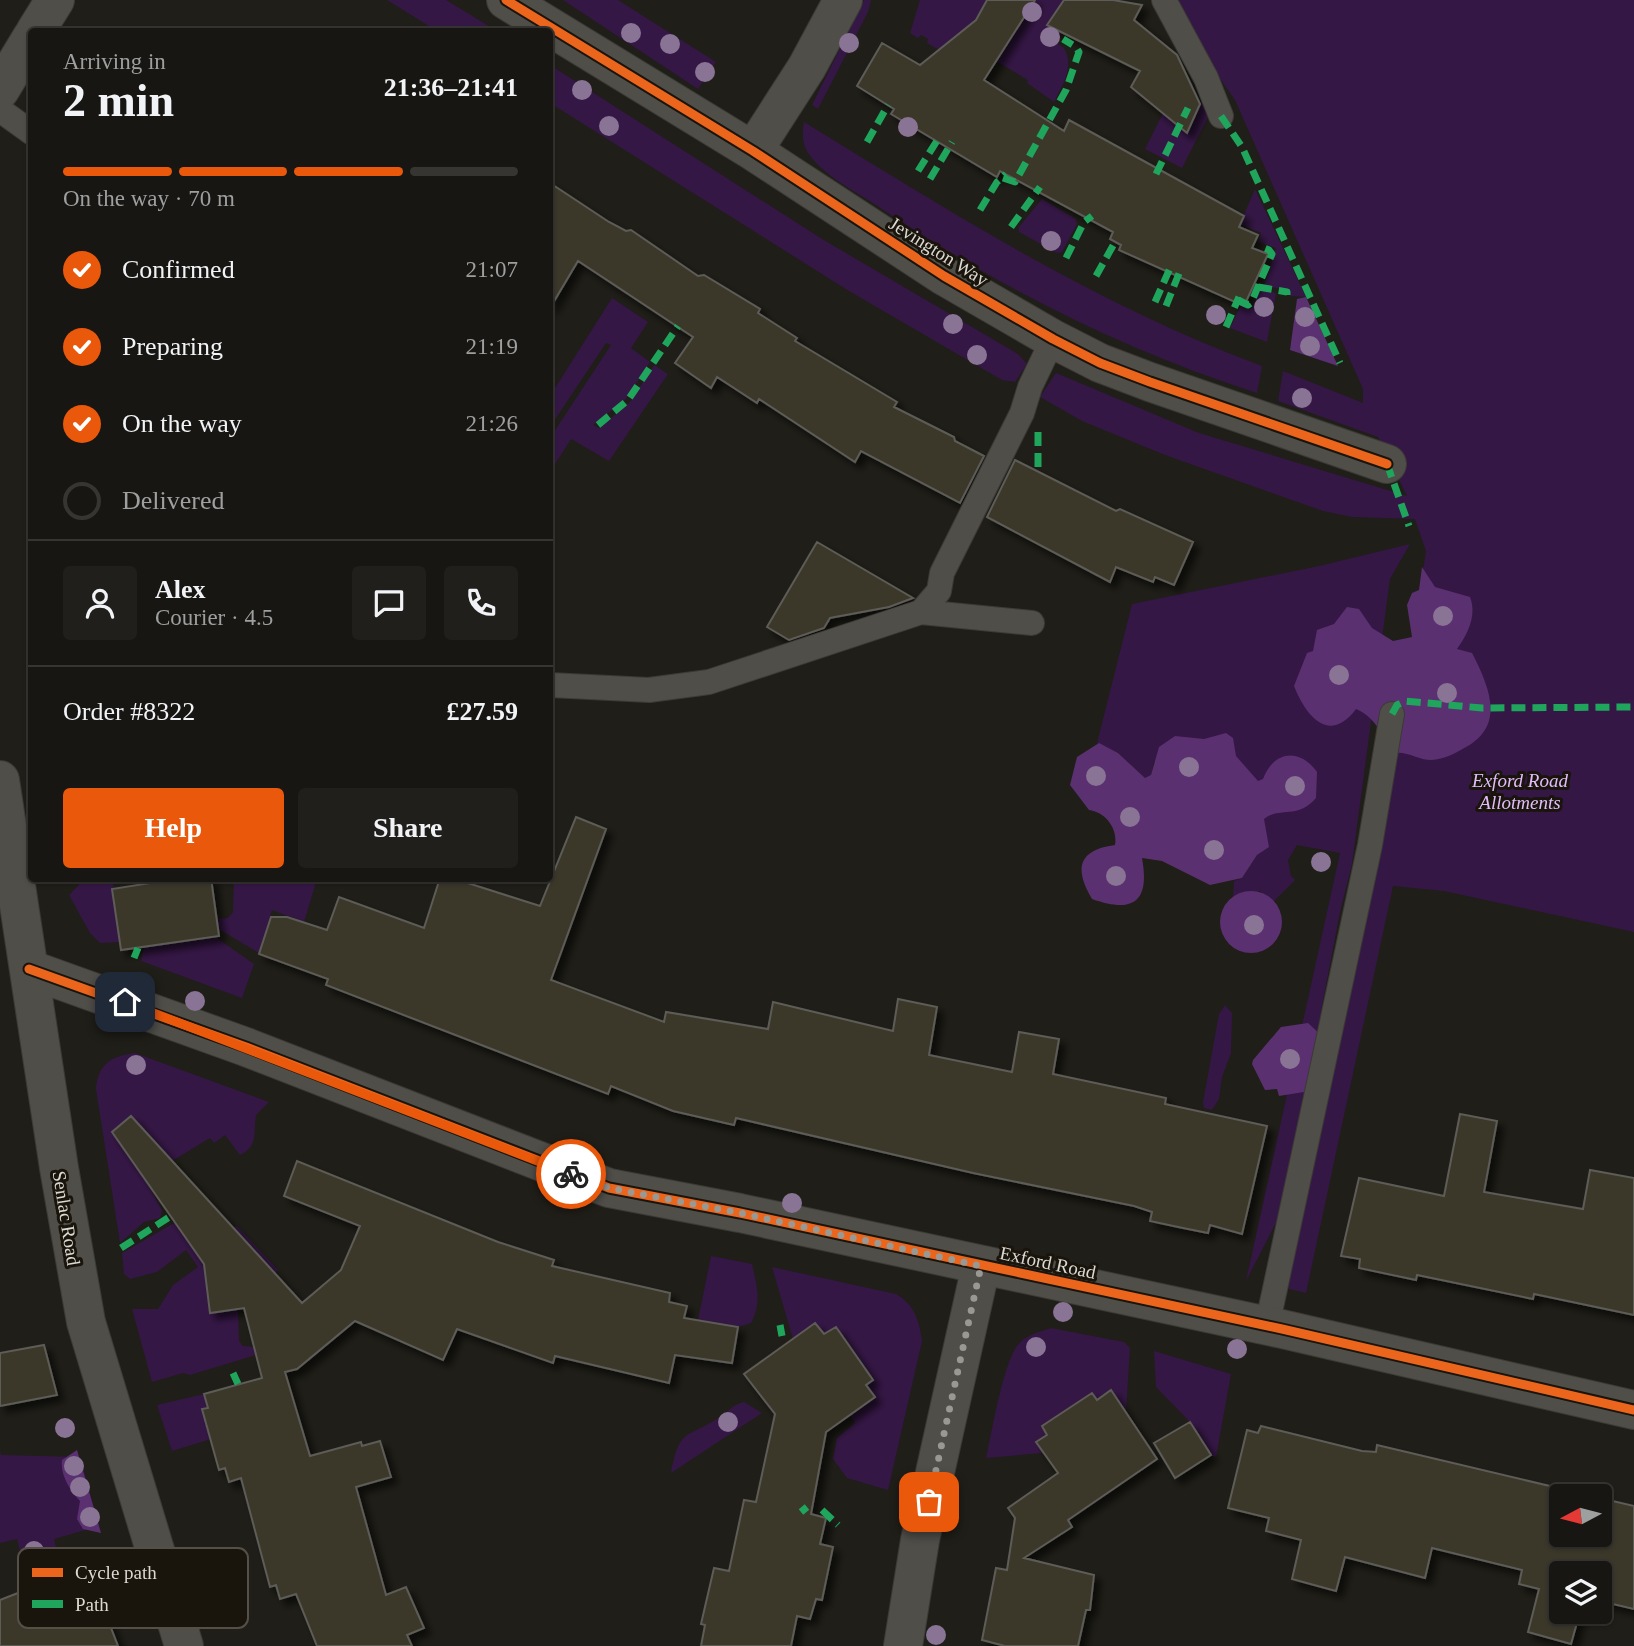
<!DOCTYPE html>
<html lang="en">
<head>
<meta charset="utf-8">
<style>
	:root { --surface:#171612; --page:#201f1b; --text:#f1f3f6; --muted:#9e9f9f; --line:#363532; --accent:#ea580c }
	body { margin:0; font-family:"Times New Roman",serif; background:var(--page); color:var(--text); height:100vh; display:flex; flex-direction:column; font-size:26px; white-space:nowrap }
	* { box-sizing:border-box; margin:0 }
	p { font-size:23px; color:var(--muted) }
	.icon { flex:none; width:38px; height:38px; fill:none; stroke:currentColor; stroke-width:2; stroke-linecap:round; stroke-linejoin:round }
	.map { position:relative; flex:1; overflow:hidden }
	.details { position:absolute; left:28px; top:28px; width:525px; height:854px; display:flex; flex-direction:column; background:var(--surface); border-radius:7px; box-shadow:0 2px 5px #0004,0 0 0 2px var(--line) }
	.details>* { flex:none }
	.needle { width:46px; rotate:263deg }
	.tools { position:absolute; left:1549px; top:1484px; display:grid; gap:14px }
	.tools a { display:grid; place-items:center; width:63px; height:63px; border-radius:7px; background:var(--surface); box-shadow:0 2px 5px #0004,0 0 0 2px var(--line); font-size:35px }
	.pin { position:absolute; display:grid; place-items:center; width:60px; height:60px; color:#fff; margin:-30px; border-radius:14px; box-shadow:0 4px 10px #0006 }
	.courier { position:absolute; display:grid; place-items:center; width:70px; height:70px; margin:-35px; border:5px solid #ea580c; border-radius:50%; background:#fff; color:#222; box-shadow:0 2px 9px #0007 }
	.summary em { font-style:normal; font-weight:800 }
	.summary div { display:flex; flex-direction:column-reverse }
	.summary { display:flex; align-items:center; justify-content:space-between; height:119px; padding:0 35px }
	h1 { font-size:46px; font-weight:800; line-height:52px }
	.bar { display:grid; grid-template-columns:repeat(4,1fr); gap:10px 7px; align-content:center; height:84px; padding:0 35px }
	.bar i { height:9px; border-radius:5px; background:var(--line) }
	.bar .on { background:var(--accent) }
	.bar p { grid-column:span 4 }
	.line { display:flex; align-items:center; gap:18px; padding:0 35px; border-top:2px solid var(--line) }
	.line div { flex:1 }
	.round { display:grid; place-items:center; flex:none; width:74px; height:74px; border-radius:7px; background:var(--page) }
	ol { padding:0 35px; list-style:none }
	li { display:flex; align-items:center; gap:21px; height:77px }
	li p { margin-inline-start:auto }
	li .icon { padding:7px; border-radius:50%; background:var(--accent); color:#fff; stroke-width:4 }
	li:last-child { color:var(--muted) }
	li i { width:38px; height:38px; border:4px solid var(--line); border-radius:50% }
	.cta { display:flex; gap:14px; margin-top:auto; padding:14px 35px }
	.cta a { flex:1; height:80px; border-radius:7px; background:var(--accent); color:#fff; font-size:28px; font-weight:800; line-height:80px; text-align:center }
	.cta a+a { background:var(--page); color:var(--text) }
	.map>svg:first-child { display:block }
	.green { fill:#351745 }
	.forest { fill:#5a3071 }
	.building { fill:#3b372a; stroke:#5d5c57; stroke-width:2; filter:url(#shadow) }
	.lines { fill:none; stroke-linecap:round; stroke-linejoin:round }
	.lane-casing { stroke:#3b3a35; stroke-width:26 }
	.street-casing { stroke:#3b3a35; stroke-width:40 }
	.lane { stroke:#4f4e49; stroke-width:24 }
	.street { stroke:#4f4e49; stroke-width:38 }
	.quiet { stroke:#20a55d; stroke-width:7; stroke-dasharray:14 7; stroke-linecap:butt }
	.cycleway-casing { stroke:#19150c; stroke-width:13 }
	.cycleway { stroke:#eb651d; stroke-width:9 }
	.tree { fill:#8a7495 }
	.done { stroke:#9a9892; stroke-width:7; stroke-dasharray:0 12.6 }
	.route { stroke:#ea580c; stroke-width:9 }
	.labels { text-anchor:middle; stroke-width:6; stroke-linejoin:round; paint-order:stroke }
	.street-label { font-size:19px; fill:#dcd9d3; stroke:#19150c }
	.park-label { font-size:19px; font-style:italic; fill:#e2bbfb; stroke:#19150c }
	.key { fill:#19150c; stroke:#545048; stroke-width:2 }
	.key-label { font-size:19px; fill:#dcd9d3 }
</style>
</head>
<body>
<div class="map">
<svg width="1634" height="1646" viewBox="0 0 1634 1646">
	<defs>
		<filter id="shadow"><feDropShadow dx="6" dy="6" stdDeviation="3.5" flood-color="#0009"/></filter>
	</defs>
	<rect width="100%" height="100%" fill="#1f1e18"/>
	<path class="green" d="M387 0H446L497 31H437Z
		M563 0H618L716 62 698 89Z
		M864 0H871L868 12 818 109 812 105Z
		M920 0H987L952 57 927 43 928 39 921 35 918 38 910 33Z
		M1035 0H1082L1055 42 1064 48C1075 66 1062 86 1054 102L1027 83 1028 80 996 61Z
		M1176 0H1634V932L1444 891 1393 886 1306 1293 1289 1289 1288 1279 1360 937 1376 879 1426 551 1415 519 1352 517 1323 511 1165 455 1082 421 1040 397 1056 373 1199 433 1407 496 1378 437 1278 401 1283 371 1363 403V389L1235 100 1196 44Z
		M550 65 822 239 1018 354 1027 364 1015 382 1002 380 849 291 550 103Z
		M1202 100 1208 117 1182 168 1145 149 1168 103 1197 112Z
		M804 122C954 214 1097 305 1262 366L1257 393C1122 350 993 284 876 205 853 190 823 175 808 153 802 143 802 134 804 122Z
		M1255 189 1306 297 1290 296V290L1264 286 1276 248 1259 242 1261 233 1240 224Z
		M1042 199 1076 219 1077 224 1062 252 1057 253 1019 232V227Z
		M1263 290 1276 293 1267 342 1230 328 1241 305 1252 309 1259 292Z
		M612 298 648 322 631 348 650 362 626 399 593 425 599 428 630 402 654 365 668 374 609 461 571 439 550 472V438L611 345 606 343 550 427V396Z
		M1410 544 1390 579 1352 864 1340 912 1283 1209 1246 1281 1340 853 1297 845 1288 860 1291 876 1295 880 1272 903 1260 891 1233 896 1234 881 1242 878 1257 855 1154 761 1151 776 1145 778 1118 753 1097 743 1132 604 1319 566Z
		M234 879H317L304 922 272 910 259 953 217 928 216 919 228 918 233 912Z
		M104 880 113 883 120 942 100 943 90 933 69 895 80 884Z
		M214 936 254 964 242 998 141 961 144 947Z
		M1225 1005 1232 1013 1231 1053 1222 1077 1219 1099 1212 1110 1204 1108 1203 1102 1219 1014Z
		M135 1053 269 1102 256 1115C253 1133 259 1146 240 1155L225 1135 214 1143 210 1138 144 1178 162 1210 160 1218 144 1222 120 1243 96 1089C98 1064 111 1056 135 1053Z
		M176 1222 230 1229 237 1226 278 1270 272 1277 267 1301 238 1310 239 1341 243 1346 254 1347 256 1355 190 1375 183 1373 152 1382 132 1309H158L173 1285 198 1267 186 1250 157 1272 130 1279 124 1274 122 1253Z
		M711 1256 752 1264C757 1286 762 1302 751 1323L738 1327 698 1320Z
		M772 1267 896 1294C915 1305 919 1320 922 1341L888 1490 847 1478 833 1459 837 1438 855 1423 850 1415 866 1385 873 1379 836 1327 824 1334 793 1339Z
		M1051 1328 1124 1342 1130 1348 1126 1412 1111 1391 1097 1400 1091 1393 1043 1426 1047 1435 1036 1442 1043 1453 986 1458C992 1431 1003 1365 1017 1346 1025 1335 1039 1332 1051 1328Z
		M1154 1351 1231 1374 1216 1457 1211 1455 1190 1422 1156 1387Z
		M204 1394 208 1408 203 1409 211 1439 172 1451 157 1405Z
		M744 1402 762 1413 671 1473C680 1425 687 1440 721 1416 730 1410 732 1405 744 1402Z
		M0 1451 1 1455 80 1457 99 1526 54 1539 57 1552 23 1563 17 1539 0 1543Z"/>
	<path class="forest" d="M1306 297 1338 366 1290 350 1297 299Z
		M1422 567 1435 587 1470 597C1477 615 1468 634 1457 649L1472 653C1489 686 1506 725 1466 747 1454 754 1445 759 1431 760 1419 760 1407 751 1395 753 1384 737 1374 716 1356 709 1329 745 1306 716 1294 686L1307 653 1313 651 1317 630 1334 624 1347 607 1359 609 1372 628 1393 641 1412 637 1407 605 1412 593 1419 590Z
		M1226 733 1233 738 1236 756 1258 781 1263 779C1274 750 1300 748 1317 772L1316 798C1297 820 1281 806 1264 819L1269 847 1257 855 1242 878 1210 885 1162 861 1142 858C1150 901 1134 914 1092 899 1074 869 1078 850 1115 845 1118 828 1105 812 1089 810L1070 785 1077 757 1099 743 1118 753 1145 778 1151 775 1159 747 1175 736 1204 739Z
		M1220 922a31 31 0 1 1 62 0a31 31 0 1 1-62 0Z
		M1308 1023 1321 1035 1310 1091 1279 1096 1277 1089 1265 1090 1252 1064 1253 1060 1281 1027Z
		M77 1450 101 1533 83 1529 77 1519 80 1501C70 1490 60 1475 62 1460Z"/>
	<path class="building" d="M987 0H1035L984 80 1064 131 1069 120 1244 216 1239 227 1258 235 1252 248 1268 254 1244 306 1119 250 1121 245 1110 239 1113 232 1000 171 997 177 891 114 894 109 857 86 882 43 920 65 976 20Z
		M1064 0H1113L1142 5 1134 20 1177 55 1200 104 1187 133 1131 87 1140 71 1047 25Z
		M550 183 609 222 626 231 631 230 698 276 704 275 760 309 758 313 797 338 795 341 897 402 894 407 954 437 955 441 984 456 960 503 861 451 855 462 759 399 757 403 717 377 711 388 675 363 693 337 578 261 550 308Z
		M1015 460 1116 511 1120 509 1193 542 1174 585 1155 577 1153 582 1116 567 1110 582 987 517Z
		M817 542 913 598 889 607 830 618 824 628 789 640 767 627Z
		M576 817 606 829 551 980 664 1022 666 1012 768 1029 773 1002 893 1031 898 999 937 1007 929 1055 1012 1072 1019 1032 1059 1039 1053 1074 1166 1098 1165 1104 1267 1126 1242 1234 1210 1225 1208 1233 1178 1227 1150 1221 1152 1212 1134 1206 973 1173 736 1118 734 1125 673 1111 611 1086 608 1094 326 985 328 979 259 954 271 917H287L327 930 339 897 424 928 440 878H452L540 906Z
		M182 878H211L219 936 121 950 112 889Z
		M1460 1114 1497 1121 1484 1192 1583 1209 1590 1170 1634 1178V1315L1534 1294 1533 1299 1417 1275 1416 1280 1359 1268 1360 1259 1341 1256 1359 1178 1444 1196Z
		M131 1116 302 1303 341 1270 360 1226 284 1196 297 1161 498 1242 554 1260 552 1266 670 1293 669 1302 687 1306 684 1318 738 1327 732 1363 675 1355 669 1383 555 1356 553 1363 457 1329 443 1360 355 1321 297 1369 285 1372 310 1456 361 1442 362 1446 380 1441 391 1477 356 1487 386 1595 406 1587 424 1628 407 1635 412 1646H317L296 1594 280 1599 276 1585 270 1587 241 1478 229 1482 225 1468 219 1470 202 1409 208 1408 204 1394 262 1378 244 1308 210 1313 204 1264 112 1132Z
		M815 1323 824 1334 836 1327 873 1380 866 1385 875 1397 826 1432 811 1514 826 1518 820 1544 833 1547 822 1600 816 1599 810 1619 797 1616 791 1646H701L705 1625 701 1624 714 1568 729 1571 744 1500 756 1502 775 1414 744 1374Z
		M44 1345 57 1395 0 1406V1353Z
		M1111 1390 1157 1459 1068 1520 1072 1527 1024 1558 1094 1575 1090 1610H1086L1078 1646H1005L982 1640 996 1568 1007 1570 1015 1518 1008 1508 1058 1473 1036 1442 1047 1435 1042 1426 1092 1393 1097 1400Z
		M1190 1422 1211 1455 1175 1478 1154 1443Z
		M1261 1426 1362 1451 1376 1452 1377 1445 1592 1496H1561V1535H1600V1498L1634 1506V1609L1600 1601V1573H1561V1612H1580L1571 1644 1528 1632 1539 1589 1519 1584 1522 1570 1432 1548 1425 1578 1345 1557 1336 1591 1292 1579 1301 1540 1266 1531 1269 1518 1228 1508 1247 1430 1258 1433Z
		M87 1566 118 1646H0V1600Z"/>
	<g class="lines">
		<g class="lane-casing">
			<path id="lane" d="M1164 0 1206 78 1221 116
				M0 110 32 133
				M921 612 1032 623
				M550 685 649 690 709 682 921 612 939 591 942 573 1022 413 1030 387 1053 339
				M1267 1326 1370 845 1392 714"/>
		</g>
		<g class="street-casing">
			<path id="street" d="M506 0 753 151 944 276 1053 339 1100 363 1150 382 1387 464
				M35 32 55 0
				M0 90 32 37
				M753 151 807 67 843 0
				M0 780 59 1168 86 1322 184 1646
				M29 969 246 1047 609 1188 740 1213 1282 1329 1634 1410
				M903 1646 920 1540 981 1266"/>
		</g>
		<use href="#lane" class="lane"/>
		<use href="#street" class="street"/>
		<path class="quiet" d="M1221 116 1242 147 1340 363
			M867 142 888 105
			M918 171 940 136
			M1156 174 1188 108
			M1003 178 1015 182 1066 90 1079 52 1076 47 1063 39
			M930 179 952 142
			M980 210 997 182 1006 174
			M1011 227 1040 187
			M1066 258 1084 222 1092 216
			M1096 276 1115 242
			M1258 287 1287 292V295
			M1238 300 1248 305 1251 303 1272 254 1269 250 1259 246
			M1155 302 1171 266
			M1166 306 1180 271
			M1226 327 1239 297
			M598 425 628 400 678 326
			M1387 464 1409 526
			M1038 467V428
			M29 670 32 669
			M1392 714 1397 705 1405 701 1482 708 1634 707
			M134 958 138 948
			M121 1248 171 1216
			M780 1325 782 1336
			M233 1373 238 1384
			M822 1510 838 1525
			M801 1512 807 1507"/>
		<g class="cycleway-casing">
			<path id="cycleway" d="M506 0 753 151 944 276 1053 339 1100 363 1150 382 1387 464
				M29 969 246 1047 609 1188 740 1213 1282 1329 1634 1410"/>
		</g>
		<use href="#cycleway" class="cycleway"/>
	</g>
	<g class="tree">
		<circle cx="1032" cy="12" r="10"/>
		<circle cx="631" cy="33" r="10"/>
		<circle cx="1050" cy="37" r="10"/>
		<circle cx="849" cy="43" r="10"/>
		<circle cx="670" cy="44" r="10"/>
		<circle cx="705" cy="72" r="10"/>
		<circle cx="582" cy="90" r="10"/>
		<circle cx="609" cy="126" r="10"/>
		<circle cx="908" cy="127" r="10"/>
		<circle cx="1051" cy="241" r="10"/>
		<circle cx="1264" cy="307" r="10"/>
		<circle cx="1216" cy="315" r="10"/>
		<circle cx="1305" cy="317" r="10"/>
		<circle cx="953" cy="324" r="10"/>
		<circle cx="1310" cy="346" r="10"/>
		<circle cx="977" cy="355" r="10"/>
		<circle cx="1302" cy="398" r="10"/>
		<circle cx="1443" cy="616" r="10"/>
		<circle cx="1339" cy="675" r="10"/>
		<circle cx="1447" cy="693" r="10"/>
		<circle cx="1189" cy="767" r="10"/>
		<circle cx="1096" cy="776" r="10"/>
		<circle cx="1295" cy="786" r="10"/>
		<circle cx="1130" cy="817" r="10"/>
		<circle cx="1214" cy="850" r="10"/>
		<circle cx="1321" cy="862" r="10"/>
		<circle cx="1116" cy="876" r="10"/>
		<circle cx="1254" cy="925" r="10"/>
		<circle cx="195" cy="1001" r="10"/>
		<circle cx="1290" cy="1059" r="10"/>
		<circle cx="136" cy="1065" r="10"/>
		<circle cx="792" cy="1203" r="10"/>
		<circle cx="1063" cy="1312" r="10"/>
		<circle cx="1036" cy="1347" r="10"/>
		<circle cx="1237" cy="1349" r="10"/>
		<circle cx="728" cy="1422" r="10"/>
		<circle cx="65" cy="1428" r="10"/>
		<circle cx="74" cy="1466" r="10"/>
		<circle cx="80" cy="1487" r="10"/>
		<circle cx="90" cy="1517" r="10"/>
		<circle cx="34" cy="1551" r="10"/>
		<circle cx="936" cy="1635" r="10"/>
	</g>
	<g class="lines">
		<path class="done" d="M571 1174 609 1188 740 1213 981 1266 929 1502"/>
		<path class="route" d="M125 1002 571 1174"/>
	</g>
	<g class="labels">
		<g class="street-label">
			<text transform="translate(939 251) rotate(32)" y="7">Jevington Way</text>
			<text transform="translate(67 1218) rotate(81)" y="7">Senlac Road</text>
			<text transform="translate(1048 1262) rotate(12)" y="7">Exford Road</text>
		</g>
		<g class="park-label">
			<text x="1520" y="787">Exford Road<tspan x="1520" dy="22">Allotments</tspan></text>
		</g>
	</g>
	<rect x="18" y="1548" width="230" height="80" rx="10" class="key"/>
	<rect x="32" y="1568" width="31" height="9" fill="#eb651d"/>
	<rect x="32" y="1600" width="31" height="8" fill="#20a55d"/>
	<g class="key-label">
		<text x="75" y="1579">Cycle path</text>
		<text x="75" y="1611">Path</text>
	</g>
</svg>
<div class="tools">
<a><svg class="needle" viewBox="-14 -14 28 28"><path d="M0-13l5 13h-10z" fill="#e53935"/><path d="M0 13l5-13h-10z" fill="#9e9f9f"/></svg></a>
<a><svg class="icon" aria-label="layers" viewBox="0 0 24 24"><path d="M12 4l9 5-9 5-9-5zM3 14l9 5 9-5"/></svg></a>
</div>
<div class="pin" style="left:929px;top:1502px;background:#ea580c"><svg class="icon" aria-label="bag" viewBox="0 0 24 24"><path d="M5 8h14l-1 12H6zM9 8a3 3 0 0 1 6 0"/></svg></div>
<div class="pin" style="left:125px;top:1002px;background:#1f2937"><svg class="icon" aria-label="home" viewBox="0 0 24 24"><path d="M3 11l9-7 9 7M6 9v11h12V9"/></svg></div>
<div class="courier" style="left:571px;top:1174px"><svg class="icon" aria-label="bike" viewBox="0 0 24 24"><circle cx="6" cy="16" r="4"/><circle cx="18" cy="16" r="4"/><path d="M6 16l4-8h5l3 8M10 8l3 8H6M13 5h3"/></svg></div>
<section class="details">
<div class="summary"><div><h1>2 min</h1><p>Arriving in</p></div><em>21:36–21:41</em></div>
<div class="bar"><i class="on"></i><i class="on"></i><i class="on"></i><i></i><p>On the way · 70 m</p></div>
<ol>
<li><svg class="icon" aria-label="check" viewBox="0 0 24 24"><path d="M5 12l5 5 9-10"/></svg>Confirmed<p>21:07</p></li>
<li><svg class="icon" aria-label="check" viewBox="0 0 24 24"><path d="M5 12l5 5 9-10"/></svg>Preparing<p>21:19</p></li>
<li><svg class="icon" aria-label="check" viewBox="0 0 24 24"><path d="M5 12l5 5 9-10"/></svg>On the way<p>21:26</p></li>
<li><i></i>Delivered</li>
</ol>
<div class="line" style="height:126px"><a class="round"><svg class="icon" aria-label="person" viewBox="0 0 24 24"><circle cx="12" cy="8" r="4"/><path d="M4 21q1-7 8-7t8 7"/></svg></a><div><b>Alex</b><p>Courier · 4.5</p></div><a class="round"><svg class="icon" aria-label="chat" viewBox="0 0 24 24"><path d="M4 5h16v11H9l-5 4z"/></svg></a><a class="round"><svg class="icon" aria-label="phone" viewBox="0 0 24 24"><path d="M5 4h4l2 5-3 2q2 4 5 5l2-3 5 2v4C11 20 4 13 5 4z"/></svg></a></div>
<div class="line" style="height:91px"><div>Order #8322</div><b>£27.59</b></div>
<div class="cta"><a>Help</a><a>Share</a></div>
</section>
</div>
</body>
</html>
